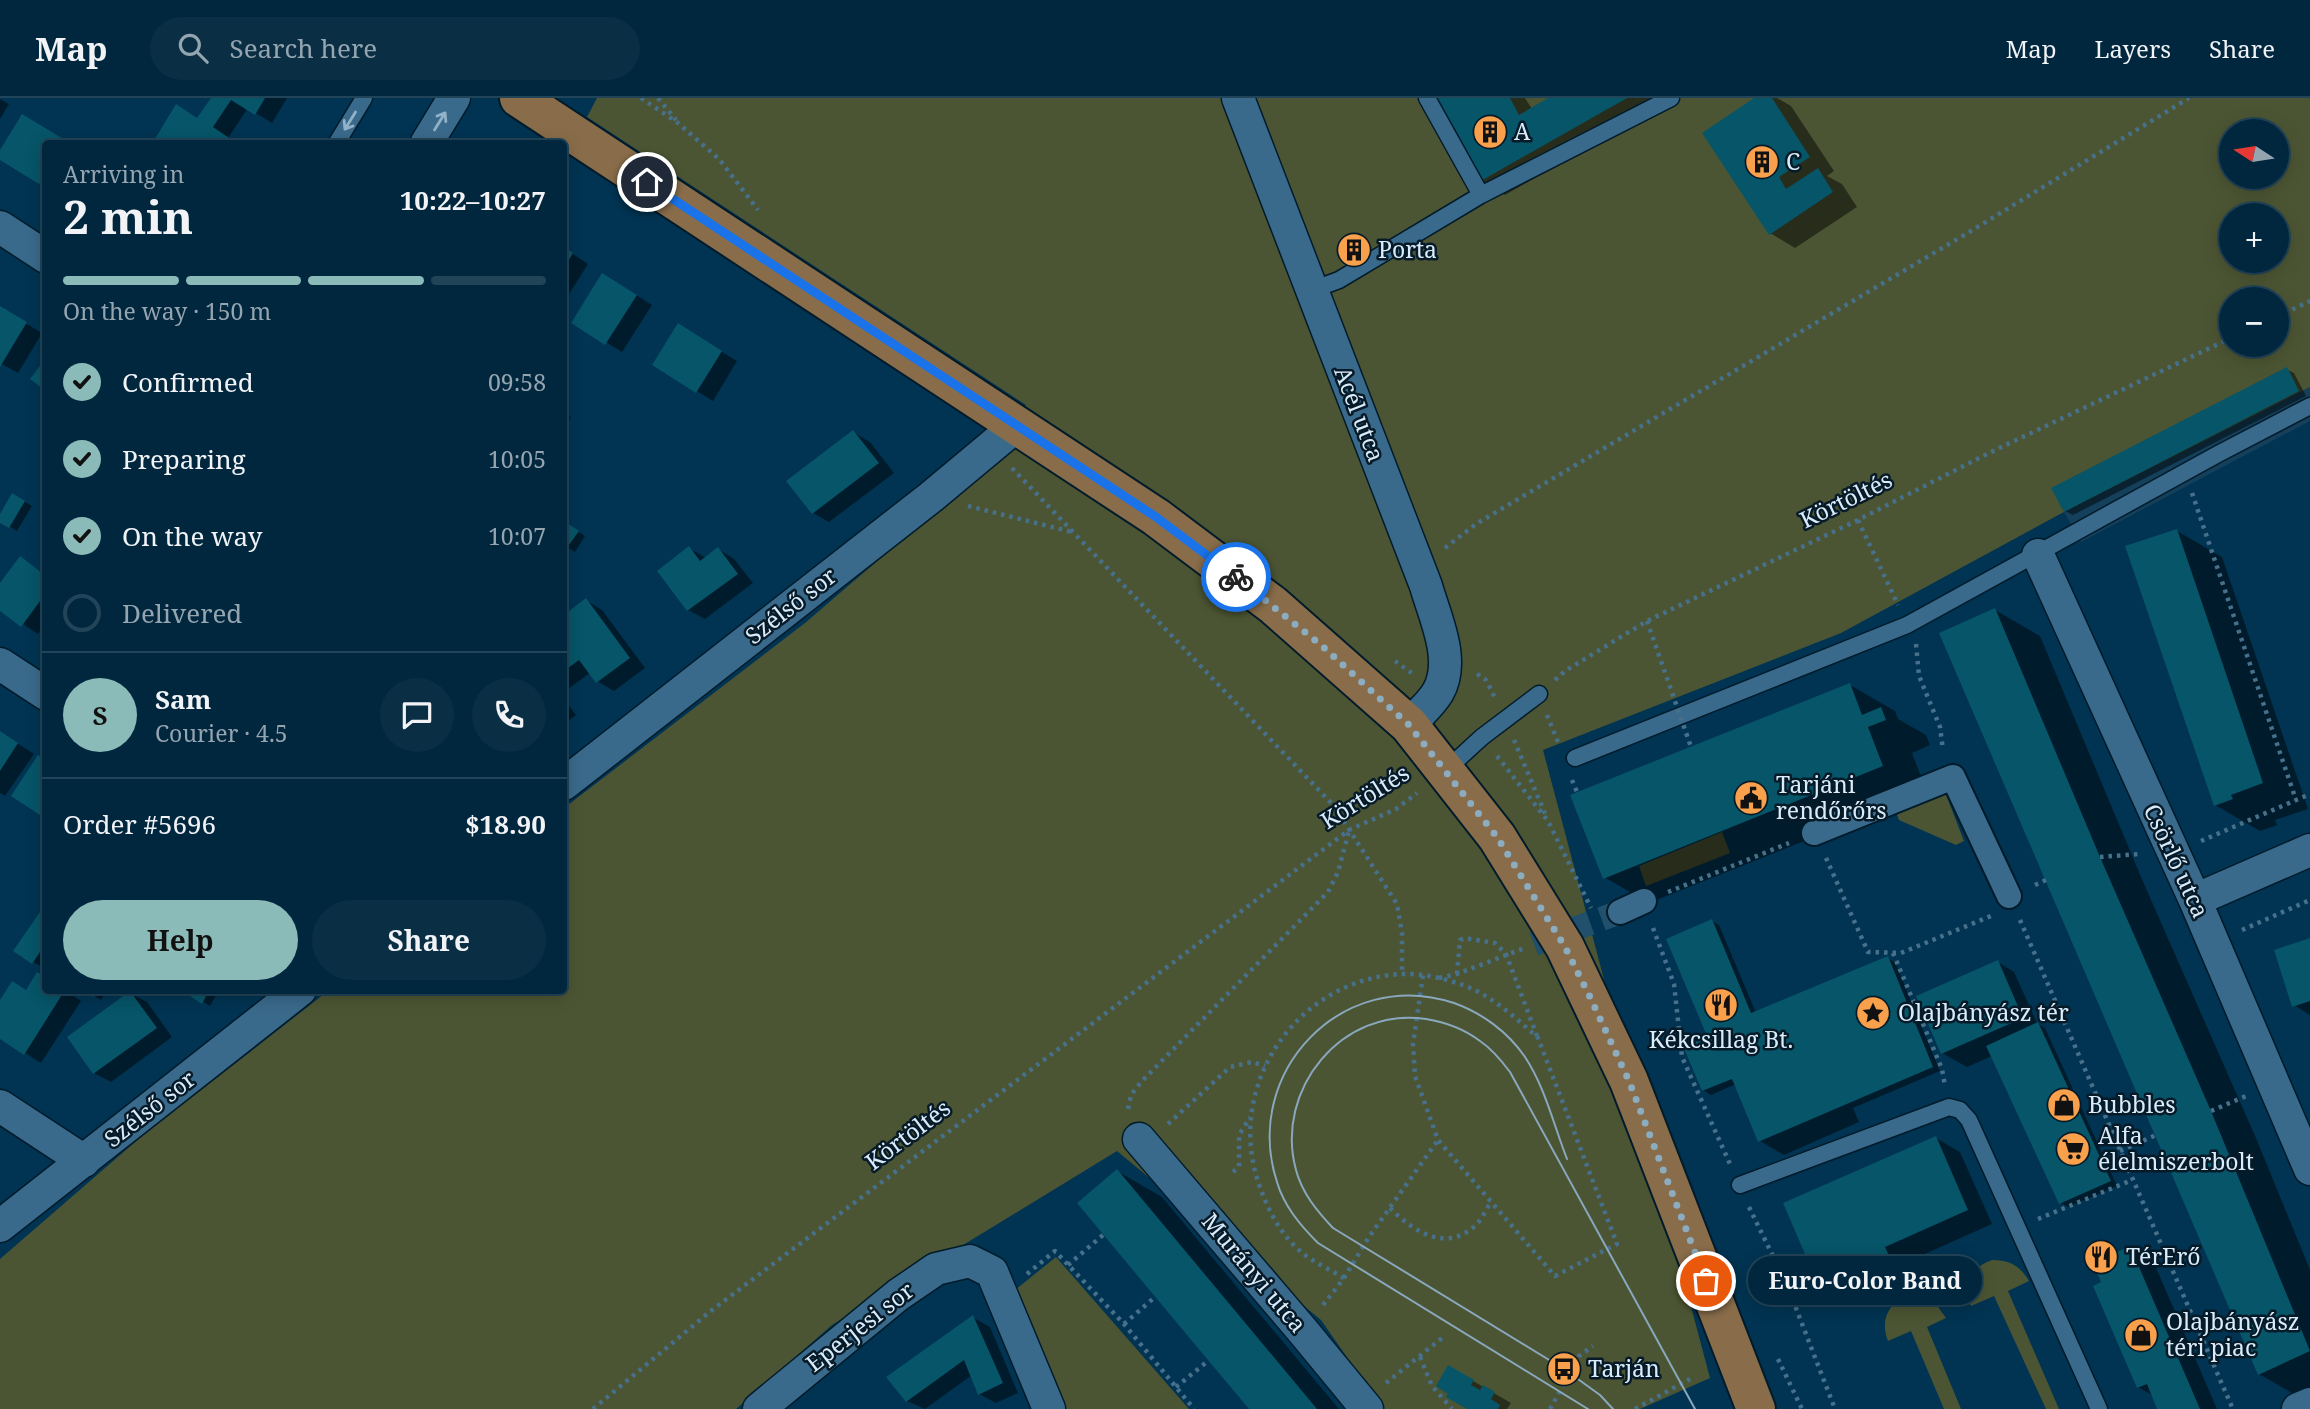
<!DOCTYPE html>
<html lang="en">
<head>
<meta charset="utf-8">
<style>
	:root { --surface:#00273e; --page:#0a2f45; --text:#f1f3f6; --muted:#95a5b0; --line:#224458; --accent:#8bbbb9 }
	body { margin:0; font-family:"Noto Serif",serif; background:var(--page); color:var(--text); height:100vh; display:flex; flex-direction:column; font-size:26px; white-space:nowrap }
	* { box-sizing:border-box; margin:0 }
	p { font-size:23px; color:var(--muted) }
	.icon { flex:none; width:38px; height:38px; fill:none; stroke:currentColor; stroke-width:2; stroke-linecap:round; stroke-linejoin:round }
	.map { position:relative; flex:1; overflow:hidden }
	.details { position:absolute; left:42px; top:42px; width:525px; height:854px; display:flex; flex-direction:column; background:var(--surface); border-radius:7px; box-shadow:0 4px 18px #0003,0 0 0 2px var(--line) }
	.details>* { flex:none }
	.needle { width:46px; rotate:282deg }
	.controls { position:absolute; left:2219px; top:21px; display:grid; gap:14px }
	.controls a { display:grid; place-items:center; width:70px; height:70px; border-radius:50%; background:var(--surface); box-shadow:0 4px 18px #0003,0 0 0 2px var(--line); font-size:35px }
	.pin { position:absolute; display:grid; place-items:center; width:60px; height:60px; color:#fff; margin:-30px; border:4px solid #fff; border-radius:50%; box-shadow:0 2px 7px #0007 }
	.courier { position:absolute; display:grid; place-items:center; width:70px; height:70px; margin:-35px; border:5px solid #1a73e8; border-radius:50%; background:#fff; color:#222; box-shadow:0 2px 9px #0007 }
	.bubble { position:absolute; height:49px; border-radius:24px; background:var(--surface); box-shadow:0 4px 18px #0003,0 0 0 2px var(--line); font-size:23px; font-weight:700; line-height:49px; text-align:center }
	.overview em { font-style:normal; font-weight:700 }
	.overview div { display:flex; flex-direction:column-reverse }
	.overview { display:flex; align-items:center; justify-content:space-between; height:119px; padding:0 21px }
	h1 { font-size:46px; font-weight:700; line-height:52px }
	.bar { display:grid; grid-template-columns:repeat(4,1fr); gap:10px 7px; align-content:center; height:84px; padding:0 21px }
	.bar i { height:9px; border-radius:5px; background:var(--line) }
	.bar .on { background:var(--accent) }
	.bar p { grid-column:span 4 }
	.line { display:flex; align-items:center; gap:18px; padding:0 21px; border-top:2px solid var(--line) }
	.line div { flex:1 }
	.round { display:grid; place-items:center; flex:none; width:74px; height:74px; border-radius:37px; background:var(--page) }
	ol { padding:0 21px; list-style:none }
	li { display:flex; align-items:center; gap:21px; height:77px }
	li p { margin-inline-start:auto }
	li .icon { padding:7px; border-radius:50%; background:var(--accent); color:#111; stroke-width:4 }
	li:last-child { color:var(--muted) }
	li i { width:38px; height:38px; border:4px solid var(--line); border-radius:50% }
	.cta { display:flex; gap:14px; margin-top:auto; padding:14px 21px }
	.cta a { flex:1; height:80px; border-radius:42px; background:var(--accent); color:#111; font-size:28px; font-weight:700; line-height:80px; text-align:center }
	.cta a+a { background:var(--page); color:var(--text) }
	header { display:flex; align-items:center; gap:42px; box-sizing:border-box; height:98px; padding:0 35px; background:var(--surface); border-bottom:2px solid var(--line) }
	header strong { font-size:33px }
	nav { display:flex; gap:38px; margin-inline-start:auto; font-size:24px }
	.search { width:490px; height:63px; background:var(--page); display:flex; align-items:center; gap:18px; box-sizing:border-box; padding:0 24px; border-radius:38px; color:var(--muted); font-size:26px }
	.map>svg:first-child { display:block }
	.built { fill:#14405b }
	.green { fill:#4c5533; fill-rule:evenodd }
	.shadow { fill:#0007 }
	.building { fill:#065568 }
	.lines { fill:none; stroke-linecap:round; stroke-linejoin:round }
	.pedestrian-tunnel { stroke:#20506b; stroke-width:24; stroke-dasharray:24 12; stroke-linecap:butt }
	.service-casing { stroke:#021b2b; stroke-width:19 }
	.pedestrian-casing { stroke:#021b2b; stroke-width:28 }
	.minor-casing { stroke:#021b2b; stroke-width:35 }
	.primary-casing { stroke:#021b2b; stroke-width:42 }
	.path { stroke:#47708a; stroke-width:4.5; stroke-dasharray:3.5 5; stroke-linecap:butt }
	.service { stroke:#3a6a8b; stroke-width:16 }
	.pedestrian { stroke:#3a6a8b; stroke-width:24 }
	.minor { stroke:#3a6a8b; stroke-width:32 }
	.primary { stroke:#896d4a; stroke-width:38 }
	.tram { stroke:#89a8bd; stroke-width:2 }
	.path-bridge { stroke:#47708a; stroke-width:4.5; stroke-dasharray:3.5 5; stroke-linecap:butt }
	.oneway { stroke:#91b2c9 }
	.done { stroke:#8cacc0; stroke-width:7; stroke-dasharray:0 12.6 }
	.route { stroke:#1a73e8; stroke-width:9 }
	.labels { text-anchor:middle; stroke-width:5; stroke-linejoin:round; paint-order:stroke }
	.poi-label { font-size:23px; fill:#d8ecfb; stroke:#071a28; text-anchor:start }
	.street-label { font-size:23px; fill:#d8ecfb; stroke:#071a28 }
</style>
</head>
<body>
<header>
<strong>Map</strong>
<div class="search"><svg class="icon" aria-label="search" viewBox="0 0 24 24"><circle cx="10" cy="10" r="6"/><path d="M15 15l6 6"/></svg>Search here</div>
<nav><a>Map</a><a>Layers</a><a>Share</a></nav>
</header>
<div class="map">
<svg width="2310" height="1311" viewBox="0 0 2310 1311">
	<rect width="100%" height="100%" fill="#003452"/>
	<path class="built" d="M2310 289V323L2081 444 2064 414Z"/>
	<path class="green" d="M597 0H2310V289L2064 414 1841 535 1543 652 1710 1280 1640 1311H1383L1321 1222 1117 1053 832 1227 736 1311H0V1161L142 1038 328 893 564 892V710L805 525 939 410 1026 307 587 19ZM2231 33H2277V79H2231ZM2231 117H2277V163H2231ZM2231 201H2277V247H2231Z
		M1945 694 1964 743 1956 747 1899 722 1896 714Z
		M1722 734 1730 755 1646 788 1639 768Z
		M1056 1159 1189 1311H1060L1015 1192Z
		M1992 1162C2010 1162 2020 1168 2029 1183L2008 1193 2059 1311H2046L1994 1198 1971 1208C1963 1187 1971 1169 1992 1162Z
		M1919 1197 1936 1206 1946 1220 1927 1229 1961 1311H1944L1911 1233 1888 1243C1878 1218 1893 1198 1919 1197Z"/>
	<path class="shadow" d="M213 0H287L272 25 248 10 228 40 198 22Z
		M1433 0H1525L1532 11 1552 0H1675L1505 97 1481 83Z
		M1757 0H1777L1791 8 1834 73 1827 78 1842 86 1857 109 1795 150 1770 135Z
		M0 1 9 6 0 21Z
		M22 19 68 46H46V88L0 60V56Z
		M1358 140 1366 145 1373 164 1358 169 1351 165Z
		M564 150 588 166 564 204Z
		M619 186 652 207 622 254 573 224Z
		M0 210 42 235 18 275 0 265Z
		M694 237 737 263 713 303 697 293Z
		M2286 271 2294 275 2306 298 2073 417 2065 413Z
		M564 315 571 319 564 331Z
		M853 334 870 344 894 375 829 424 813 415Z
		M13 397 32 408 17 433 0 423V419Z
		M564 425 585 438 575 454 564 447Z
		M2177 433 2222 459 2308 711 2275 722 2277 727 2260 733 2215 707Z
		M689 450 706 460 718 451 734 461 753 485 705 521 688 512 659 473Z
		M20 461 46 477V526L38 536 0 511V488Z
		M586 502 602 512 645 570 614 593 597 583 591 574 564 594V519Z
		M1995 512 2040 538 2144 786 2256 1040 2310 1172V1299L2304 1302 2259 1276Z
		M1850 587 1895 613 1898 621 1926 637 1930 647 1912 655 1927 694 1649 805 1604 779Z
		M564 601 576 617 564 626Z
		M0 634 34 656 5 698 0 695Z
		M46 819V871L33 864Z
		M1712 823 1719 827 1756 915 1887 860 1895 864 1940 973 1853 1010 1859 1024 1784 1057 1760 1043 1736 986 1711 997 1703 992 1709 939Z
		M2310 842V917L2294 907Z
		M1998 864 2014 874 2037 925 2045 930 2117 1088 2068 1109 2061 1105 1992 958 1967 969 1942 955Z
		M46 892H65L81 903 41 965 0 939V905L27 894Z
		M85 892H107L101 902Z
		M184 892H219L210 908Z
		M130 895 147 904 172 939 111 984 94 975Z
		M1936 1040 1960 1054 1992 1126 1909 1163 1915 1177 1900 1183 1883 1173 1841 1192 1816 1178Z
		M1117 1073 1162 1099 1339 1311H1251Z
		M2130 1150 2154 1165 2217 1311H2159L2154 1298 2138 1289 2104 1185Z
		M974 1220 990 1229 1018 1295 996 1305 979 1296 972 1277 925 1311 907 1303Z
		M1449 1269 1511 1305 1507 1311H1470Z"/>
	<path class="building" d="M211 0H265L255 17 231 2 213 29 238 46H152L176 6 197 20Z
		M1431 0H1510L1519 17 1548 0H1627L1479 84Z
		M1754 0H1772L1810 59 1779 79 1786 91 1818 70 1833 94 1769 137 1702 35Z
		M22 16 65 42 63 46H46V75L39 86 0 62V52Z
		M1358 138 1366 160 1349 166 1342 144Z
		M564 149 573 155 564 170Z
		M602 175 637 197 605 247 571 225Z
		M0 208 27 224 0 269Z
		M678 225 722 253 696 295 652 267Z
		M46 260V293L30 281Z
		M2287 269 2299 293 2064 414 2051 390Z
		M853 332 879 365 812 416 786 383Z
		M12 395 25 403 9 430 0 425V416Z
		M564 423 579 433 566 451 564 450Z
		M2177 431 2263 685 2231 697 2233 701 2214 708 2125 448Z
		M689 448 700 463 718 449 738 476 687 513 657 473Z
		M20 458 46 478V495L21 529 0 513V485Z
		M586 500 630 560 596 585 579 562 564 573V517Z
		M1995 510 2100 759 2211 1013 2310 1253 2258 1277 1939 535Z
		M1850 585 1862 617 1881 609 1886 622 1868 629 1883 668 1603 781 1570 697Z
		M0 633 18 645 0 673Z
		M38 657 46 662V721L11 698Z
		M40 814 46 818V845L32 866 13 853Z
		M1712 821 1751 915 1888 858 1933 969 1758 1044 1732 981 1702 993 1683 948 1707 938 1666 841Z
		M2310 840V903L2292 909 2274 852Z
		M1998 862 2023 920 1941 956 1916 898Z
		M37 874 46 879V892H65L24 957 0 941V902L12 883 26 892Z
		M82 892H97L93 899Z
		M181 892H209L202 906Z
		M130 893 157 930 93 976 67 939Z
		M2038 924 2111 1083 2059 1106 1986 948Z
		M1936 1038 1968 1112 1885 1149 1891 1162 1874 1170 1867 1156 1815 1179 1783 1105Z
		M1117 1071 1317 1311H1249L1182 1231 1077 1105Z
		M2130 1148 2200 1311H2157L2147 1286 2137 1290 2093 1188 2101 1184 2093 1165Z
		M973 1217 1003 1285 978 1297 964 1262 906 1304 886 1279Z
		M1448 1267 1474 1282 1471 1287 1480 1292 1483 1287 1495 1294 1491 1301 1500 1307 1498 1311H1467L1446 1299 1448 1296 1436 1288Z"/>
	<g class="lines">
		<path class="pedestrian-tunnel" d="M1534 846 1620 814"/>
		<g class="service-casing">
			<path id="service" d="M1427 0 1481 97
				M336 46 364 0
				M1312 192 1339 182 1481 97 1671 0
				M1575 660 1907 527 2218 356 2310 308
				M1445 673 1482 639 1539 596
				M1740 1087 1949 1009 1960 1012 1969 1022 2099 1311"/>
		</g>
		<g class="pedestrian-casing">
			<path id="pedestrian" d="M1814 735 1953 679 2009 798
				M1620 814 1644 803"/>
		</g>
		<g class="minor-casing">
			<path id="minor" d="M1238 0 1426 488C1435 520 1456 562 1438 594 1431 606 1418 617 1409 627
				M426 46 454 0
				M0 129 46 159
				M2038 457 2195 802 2310 1071
				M0 566 46 596
				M564 686 931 399 1016 328
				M2195 802 2310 752
				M0 1008 84 1063
				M1139 1041 1302 1232 1367 1311
				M0 1128 300 892
				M759 1311 898 1197 936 1171 970 1163 992 1174 1049 1311
				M2298 1311 2310 1306"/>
		</g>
		<g class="primary-casing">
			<path id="primary" d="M519 0 1156 419 1273 507 1409 627 1497 739 1565 849 1629 983 1756 1311"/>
		</g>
		<path class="path" d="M641 0 678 25 719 61 758 112
			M658 0 676 22
			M2277 219 2310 203
			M1012 370 1334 708 1397 806 1402 835V876
			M2192 395 2296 702
			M968 408 1072 434
			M1858 422 1898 507
			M1445 450 1476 426 1971 133 2189 0
			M1916 546 1919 578 1940 629 1943 652
			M1395 563 1413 576
			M1477 576 1486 582 1496 602
			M1555 582 1565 573 1647 523 1858 422 1989 355 2231 240
			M1547 617 1558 644
			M1514 642 1546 718
			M1497 658 1548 723 1591 810
			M1572 682 1577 694
			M2201 743 2310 696
			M2100 759 2139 756
			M1826 760 1868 854 1901 855 1991 818
			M2035 787 2046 782
			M1668 794 1789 745
			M2020 822 2232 1309
			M1653 830 1674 886 1682 959 1730 1066
			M2242 832 2310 802
			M1893 855 1942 971 1945 988
			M1457 876 1460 842 1464 840 1495 845 1506 856 1537 938
			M1439 880 1457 876 1527 849
			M1128 1011 1131 997 1141 984 1328 794 1338 774 1349 733
			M2211 1013 2246 998
			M1168 1026 1230 969 1252 964 1265 968
			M2120 1053 2156 1037
			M1233 1074 1239 1069V1037L1250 1019
			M1749 1109 1787 1187 1835 1311
			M1390 1110C1414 1134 1446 1155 1476 1127 1482 1121 1486 1111 1491 1104
			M2038 1121 2132 1082
			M1068 1167 1103 1137
			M1027 1176 1055 1153 1124 1226 1194 1311
			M1344 1180C1329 1171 1311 1163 1299 1152 1280 1135 1268 1112 1260 1089 1223 989 1296 881 1402 876 1421 875 1442 880 1460 886 1490 896 1515 919 1538 940L1617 1146 1555 1178 1438 1042 1415 978 1413 946 1423 877
			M1323 1207 1344 1180 1369 1139 1438 1042
			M1124 1226 1155 1199
			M1420 1259 1432 1288 1452 1311
			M1778 1261 1802 1311
			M1386 1285 1442 1240
			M1176 1289 1208 1263
			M593 1311 712 1212 1349 732 1396 711 1417 695
			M1550 1311 1579 1258 1593 1248
			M1635 1311 1690 1281"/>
		<use href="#service" class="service"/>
		<use href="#pedestrian" class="pedestrian"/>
		<use href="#minor" class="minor"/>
		<use href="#primary" class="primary"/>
		<path class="tram" d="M1567 1061C1554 1028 1545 989 1525 959 1508 934 1482 915 1454 905 1343 868 1241 974 1277 1084 1284 1108 1300 1127 1318 1145L1588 1311
			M1613 1311 1600 1297 1564 1271 1333 1130C1317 1113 1302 1095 1296 1072 1274 992 1342 908 1426 921 1445 924 1464 931 1480 943 1492 951 1501 962 1510 974L1695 1311"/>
		<path class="path-bridge" d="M1647 523 1691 649"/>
	</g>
	<defs><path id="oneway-shaft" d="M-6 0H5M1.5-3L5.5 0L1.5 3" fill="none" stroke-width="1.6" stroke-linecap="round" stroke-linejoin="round" transform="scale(1.75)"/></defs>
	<g class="oneway">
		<use href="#oneway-shaft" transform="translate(350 23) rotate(122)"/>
		<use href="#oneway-shaft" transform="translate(440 23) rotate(-58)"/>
	</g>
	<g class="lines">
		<path class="done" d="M1236 479 1321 547 1409 627 1497 739 1565 849 1590 899 1629 983 1706 1183"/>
		<path class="route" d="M647 84 1156 419 1236 479"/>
	</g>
	<defs>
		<g id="building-disc" transform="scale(1.75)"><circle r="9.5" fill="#f9a04d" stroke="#071a28"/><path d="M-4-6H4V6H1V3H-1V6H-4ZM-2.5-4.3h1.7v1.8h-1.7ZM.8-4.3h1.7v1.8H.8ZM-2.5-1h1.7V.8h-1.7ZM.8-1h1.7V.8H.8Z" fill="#111"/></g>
		<g id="civic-disc" transform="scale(1.75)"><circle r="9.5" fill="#f9a04d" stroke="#071a28"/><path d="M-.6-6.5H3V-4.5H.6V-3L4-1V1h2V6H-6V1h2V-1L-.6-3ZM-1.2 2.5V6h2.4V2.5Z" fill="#111"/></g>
		<g id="restaurant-disc" transform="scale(1.75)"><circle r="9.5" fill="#f9a04d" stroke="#071a28"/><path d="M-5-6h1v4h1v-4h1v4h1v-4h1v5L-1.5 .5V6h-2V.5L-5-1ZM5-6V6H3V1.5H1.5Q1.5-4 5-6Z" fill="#111"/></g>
		<g id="sight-disc" transform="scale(1.75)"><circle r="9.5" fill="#f9a04d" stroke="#071a28"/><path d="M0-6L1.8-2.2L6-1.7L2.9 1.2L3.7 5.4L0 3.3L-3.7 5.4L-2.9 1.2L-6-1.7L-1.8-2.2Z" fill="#111"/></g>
		<g id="shop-disc" transform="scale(1.75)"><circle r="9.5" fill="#f9a04d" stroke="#071a28"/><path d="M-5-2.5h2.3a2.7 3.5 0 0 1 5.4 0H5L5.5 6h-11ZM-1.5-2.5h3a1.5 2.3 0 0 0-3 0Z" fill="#111"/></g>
		<g id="supermarket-disc" transform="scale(1.75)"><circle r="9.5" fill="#f9a04d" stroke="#071a28"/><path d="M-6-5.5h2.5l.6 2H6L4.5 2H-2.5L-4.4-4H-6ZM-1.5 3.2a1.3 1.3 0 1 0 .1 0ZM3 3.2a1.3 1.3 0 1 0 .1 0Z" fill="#111"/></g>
		<g id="bus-disc" transform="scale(1.75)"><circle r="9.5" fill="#f9a04d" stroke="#071a28"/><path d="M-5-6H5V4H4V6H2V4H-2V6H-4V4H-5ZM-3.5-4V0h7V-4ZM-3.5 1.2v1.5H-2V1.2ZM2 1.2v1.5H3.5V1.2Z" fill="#111"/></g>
	</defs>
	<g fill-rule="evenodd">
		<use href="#building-disc" x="1490" y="34"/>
		<use href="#building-disc" x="1762" y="64"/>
		<use href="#building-disc" x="1354" y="152"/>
		<use href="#civic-disc" x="1751" y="700"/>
		<use href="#restaurant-disc" x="1721" y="907"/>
		<use href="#sight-disc" x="1873" y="915"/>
		<use href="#shop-disc" x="2064" y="1007"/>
		<use href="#supermarket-disc" x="2073" y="1051"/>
		<use href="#restaurant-disc" x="2101" y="1159"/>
		<use href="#shop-disc" x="2141" y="1237"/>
		<use href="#bus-disc" x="1564" y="1271"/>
	</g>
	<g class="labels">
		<g class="poi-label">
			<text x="1514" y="42">A</text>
			<text x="1786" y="72">C</text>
			<text x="1378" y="160">Porta</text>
			<text x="1776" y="695">Tarjáni<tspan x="1776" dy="26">rendőrőrs</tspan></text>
			<text x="1898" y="923">Olajbányász tér</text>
			<text x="1721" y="950" text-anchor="middle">Kékcsillag Bt.</text>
			<text x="2088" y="1015">Bubbles</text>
			<text x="2098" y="1046">Alfa<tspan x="2098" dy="26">élelmiszerbolt</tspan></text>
			<text x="2126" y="1167">TérErő</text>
			<text x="2166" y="1232">Olajbányász<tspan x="2166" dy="26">téri piac</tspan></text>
			<text x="1588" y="1279">Tarján</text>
		</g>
		<g class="street-label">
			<text transform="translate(1359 316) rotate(69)" y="8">Acél utca</text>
			<text transform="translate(1846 402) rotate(-26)" y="8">Körtöltés</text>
			<text transform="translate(791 508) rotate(-38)" y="8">Szélső sor</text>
			<text transform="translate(1365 699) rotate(-32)" y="8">Körtöltés</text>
			<text transform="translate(2176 763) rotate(65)" y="8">Csörlő utca</text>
			<text transform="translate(150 1011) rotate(-38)" y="8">Szélső sor</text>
			<text transform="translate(908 1037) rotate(-37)" y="8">Körtöltés</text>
			<text transform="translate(1254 1175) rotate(50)" y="8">Murányi utca</text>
			<text transform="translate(860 1229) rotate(-38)" y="8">Eperjesi sor</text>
		</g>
	</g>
</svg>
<div class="controls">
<a><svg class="needle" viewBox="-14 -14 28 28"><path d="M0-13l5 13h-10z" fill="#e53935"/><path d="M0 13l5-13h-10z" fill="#95a5b0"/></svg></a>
<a>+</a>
<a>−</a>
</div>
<div class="pin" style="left:1706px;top:1183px;background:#ea580c"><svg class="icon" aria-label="bag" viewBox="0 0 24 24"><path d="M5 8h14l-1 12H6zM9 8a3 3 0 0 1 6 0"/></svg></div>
<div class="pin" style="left:647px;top:84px;background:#1f2937"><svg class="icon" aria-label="home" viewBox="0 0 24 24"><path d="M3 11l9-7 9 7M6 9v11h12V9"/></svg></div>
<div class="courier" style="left:1236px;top:479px"><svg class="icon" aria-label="bike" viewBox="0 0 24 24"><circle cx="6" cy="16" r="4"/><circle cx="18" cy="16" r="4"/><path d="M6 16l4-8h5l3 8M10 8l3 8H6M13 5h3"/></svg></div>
<div class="bubble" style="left:1748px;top:1158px;width:234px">Euro-Color Band</div>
<section class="details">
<div class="overview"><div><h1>2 min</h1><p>Arriving in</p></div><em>10:22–10:27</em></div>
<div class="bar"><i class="on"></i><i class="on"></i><i class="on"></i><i></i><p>On the way · 150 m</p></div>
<ol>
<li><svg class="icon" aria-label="check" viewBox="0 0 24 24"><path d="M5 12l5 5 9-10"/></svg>Confirmed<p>09:58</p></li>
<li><svg class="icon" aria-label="check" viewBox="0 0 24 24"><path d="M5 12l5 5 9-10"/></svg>Preparing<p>10:05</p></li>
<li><svg class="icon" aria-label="check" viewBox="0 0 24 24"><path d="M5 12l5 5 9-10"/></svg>On the way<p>10:07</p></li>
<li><i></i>Delivered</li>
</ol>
<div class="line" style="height:126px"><b class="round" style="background:var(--accent);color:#111">S</b><div><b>Sam</b><p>Courier · 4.5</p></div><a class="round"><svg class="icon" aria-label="chat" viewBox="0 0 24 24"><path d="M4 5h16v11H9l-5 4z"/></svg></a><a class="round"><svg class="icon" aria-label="phone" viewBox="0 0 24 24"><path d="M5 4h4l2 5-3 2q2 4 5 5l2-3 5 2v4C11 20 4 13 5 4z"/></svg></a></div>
<div class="line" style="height:91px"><div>Order #5696</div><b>$18.90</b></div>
<div class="cta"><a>Help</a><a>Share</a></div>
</section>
</div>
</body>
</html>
